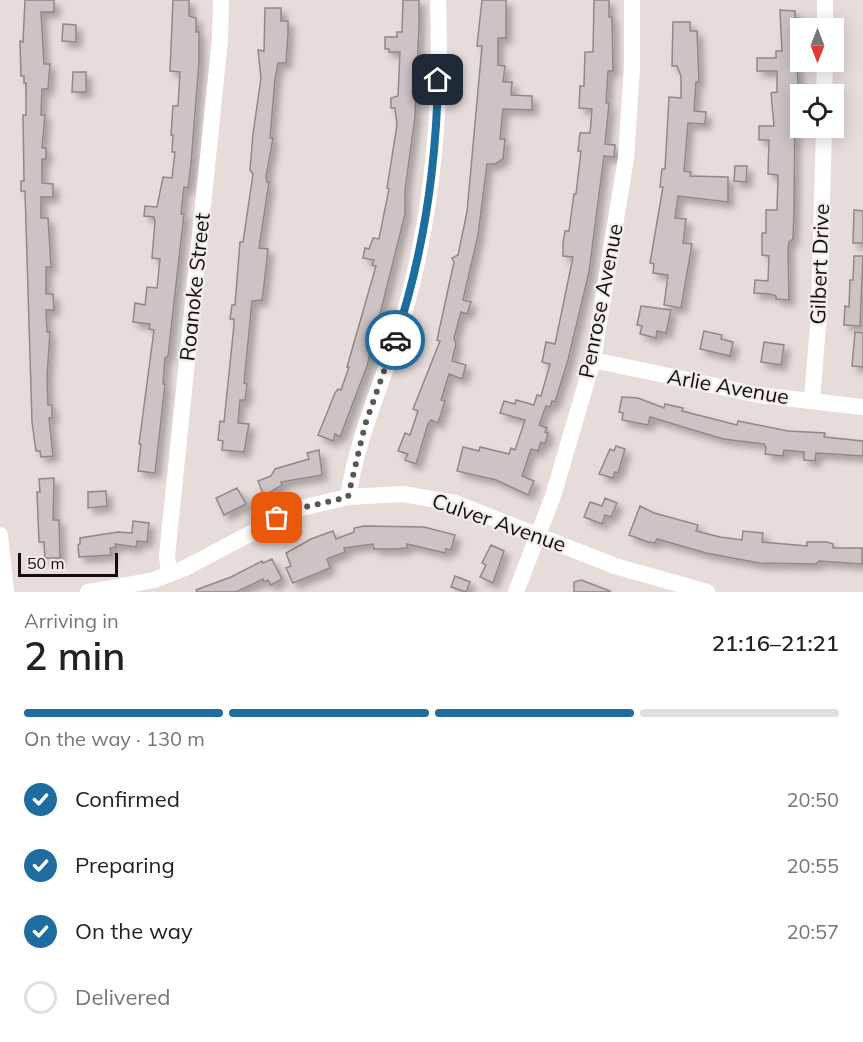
<!DOCTYPE html>
<html lang="en">
<head>
<meta charset="utf-8">
<style>
	:root { --surface:#fff; --page:#f2f2f2; --text:#222; --muted:#767676; --line:#e0e0e0; --accent:#1f6c9f }
	body { margin:0; font-family:Mulish,sans-serif; background:var(--page); color:var(--text); height:100vh; display:flex; flex-direction:column; font-size:22px; white-space:nowrap }
	* { box-sizing:border-box; margin:0 }
	p { font-size:20px; color:var(--muted) }
	.icon { flex:none; width:33px; height:33px; fill:none; stroke:currentColor; stroke-width:2; stroke-linecap:round; stroke-linejoin:round }
	.map { position:relative; height:592px; overflow:hidden }
	.sheet { display:flex; flex-direction:column; background:var(--surface); flex:1 }
	.sheet>* { flex:none }
	.needle { width:39px; rotate:180deg }
	.controls { position:absolute; left:790px; top:18px; display:grid; gap:12px }
	.controls a { display:grid; place-items:center; width:54px; height:54px; border-radius:0px; background:var(--surface); box-shadow:0 3px 15px #0003; font-size:30px }
	.scale { position:absolute; left:18px; bottom:15px; width:100px; box-sizing:border-box; padding-left:6px; border:3px solid #110e0d; border-top:0; font-size:16px; line-height:21px; white-space:nowrap; color:#110e0d; -webkit-text-stroke:4px #f3ebe8; paint-order:stroke }
	.pin { position:absolute; display:grid; place-items:center; width:51px; height:51px; color:#fff; margin:-26px; border-radius:12px; box-shadow:0 3px 9px #0006 }
	.courier { position:absolute; display:grid; place-items:center; width:60px; height:60px; margin:-30px; border:4px solid #1f6c9f; border-radius:50%; background:#fff; color:#222; box-shadow:0 2px 8px #0007 }
	.headline em { font-style:normal; font-weight:600 }
	.headline div { display:flex; flex-direction:column-reverse }
	.headline { display:flex; align-items:center; justify-content:space-between; height:102px; padding:0 24px }
	h1 { font-size:39px; font-weight:600; line-height:45px }
	.bar { display:grid; grid-template-columns:repeat(4,1fr); gap:9px 6px; align-content:center; height:72px; padding:0 24px }
	.bar i { height:8px; border-radius:4px; background:var(--line) }
	.bar .selected { background:var(--accent) }
	.bar p { grid-column:span 4 }
	ol { padding:0 24px; list-style:none }
	li { display:flex; align-items:center; gap:18px; height:66px }
	li p { margin-inline-start:auto }
	li .icon { padding:6px; border-radius:50%; background:var(--accent); color:#fff; stroke-width:4 }
	li:last-child { color:var(--muted) }
	li i { width:33px; height:33px; border:3px solid var(--line); border-radius:50% }
	.map>svg:first-child { display:block }
	.building { fill:#ccc3c5; stroke:#908889; stroke-width:1.5; filter:url(#shadow) }
	.lines { fill:none; stroke-linecap:round; stroke-linejoin:round }
	.minor { stroke:#fff; stroke-width:16 }
	.done { stroke:#5c5655; stroke-width:6; stroke-dasharray:0 10.8 }
	.route { stroke:#1f6c9f; stroke-width:8 }
	.labels { text-anchor:middle; stroke-width:4.5; stroke-linejoin:round; paint-order:stroke }
	.street-label { font-size:21px; fill:#110e0d; stroke:#f3ebe8 }
</style>
</head>
<body>
<div class="map">
<svg width="863" height="592" viewBox="0 0 863 592">
	<defs>
		<filter id="shadow"><feDropShadow dx="5.5" dy="5.5" stdDeviation="3" flood-color="#0004"/></filter>
	</defs>
	<rect width="100%" height="100%" fill="#e6dddb"/>
	<path class="building" d="M25 0H54V12H41L44 64H50L48 89H42L41 115H45L42 148H46V159H42V183L53 184V197H41V218H48L51 267H46V294H53L54 310H46L47 332H50L47 377 48 405H52V418H49L53 456 41 457 40 451H36L32 422 25 191H21V181H24L23 115H26V83H24V76H21L20 41 23 42Z
		M173 0H189V16L196 18V32H199V62L191 163 188 188 184 187 181 214H184L168 356 165 358 163 384H165L155 473 138 471 141 444H139L154 330 149 329 150 324 133 322 135 303 145 305 147 287 157 288 160 259 152 258 155 222 154 217 144 216 145 206 157 207 163 177 172 178 175 152H172L173 135H171L173 106H178L180 72 170 71Z
		M403 0H419V26L415 117 405 190V214L367 366 340 437 335 434 333 441 318 435 335 393 338 389 341 390 349 367H347L376 266 372 265 374 260 363 258 365 248 369 249 373 238 379 239 389 189 387 188 397 125 395 108H391V98L398 96 400 52H389V49H385V37H397V32H402Z
		M482 0H506V38H498V65L505 66 503 82H512L511 95 532 96V110L503 109 500 139H505L503 159 495 164H487L478 235 463 300 471 302 467 314 461 312 454 338 456 344 452 361 466 365 462 379 449 374 441 400 445 401 438 423 431 420 428 424 416 464 405 460 408 454 398 451 405 433 410 435 418 411 413 409 440 341 437 340 454 262 452 258 458 255 467 212 482 46H477Z
		M594 0H609V17H612L613 71H608L606 103 609 104 605 144 615 145 614 157 604 156 589 272 568 360 555 402 552 401 550 407 546 406 539 425 547 428 545 432 548 433 545 444 541 442 538 451 531 449 522 476 534 481 528 495 496 480 457 471 463 447 479 451 480 447 509 454 511 448 515 450 525 420 500 413 504 401 515 404 516 400 534 405 537 395 541 396 550 364 542 362 546 342 555 344 573 257 563 256V243L565 231H569L574 194H576L581 151H578L580 133H590L592 109 579 108 580 86H584L585 52H593Z
		M265 8H281V21H288V34L286 63H278L275 79 270 138H273L266 177 267 182H269L259 248 268 249 264 285 262 300 252 301 244 383 247 384 245 400H240L238 423 249 424 244 452 222 450 223 441 218 440 220 421 224 422 234 325V319H230L232 305H235L240 242H243L253 174 250 170 253 134 261 78 258 50 264 51Z
		M780 10 795 11V18H798L795 35 798 82V93L795 96 794 212 793 239 789 242 788 249 789 300 776 299V296L770 294 754 293 755 280 768 281 769 256 762 255V233H766V210H777L778 175 768 174 769 140H759V126H774L771 93 777 92V71H757V58H776V51H782Z
		M673 22H690V31H697L699 82H696L694 111 706 112 705 124 688 123 684 171 691 172 690 176 728 177V202L678 196 675 218 686 219 683 243 692 244 681 308 664 305 668 275 653 273 654 264 650 263 663 187H660L662 169H665L669 97 681 98V76L677 66H672Z
		M63 24 76 25V42L62 41Z
		M73 72H86V92H72Z
		M735 166H747L746 182 734 181Z
		M854 210 863 211V243H853Z
		M854 256H863L860 326 844 325 845 306 849 307 850 280H853Z
		M641 306 671 310 666 333 657 331 656 338 640 334 642 326 637 325Z
		M704 331 722 335 721 339 733 342 730 356 700 349Z
		M855 332 863 333V367L852 366Z
		M764 342 784 345 781 365 761 362Z
		M622 397 638 398 664 408 665 404 683 408 682 411 737 425 738 421 788 431 825 433 824 437 863 441V456L816 453 815 461 804 460V452L784 450 783 456 765 454 766 447 764 444 723 439 650 417 648 425 622 420 623 413 619 412Z
		M616 446 625 449 618 473 615 472 613 478 599 474 610 449 614 451Z
		M319 450 322 475 281 482 282 485 264 496 258 481 271 476 275 469 309 459 307 453Z
		M54 478 53 520H59L60 558H45L44 542H39L37 492H40L39 479Z
		M237 488 246 504 224 515 216 498Z
		M106 491 107 506 88 508V492Z
		M605 498 617 503 611 517 605 515 602 524 584 517 590 502 602 506Z
		M640 506 654 513 698 525 696 531 720 537 742 540 743 531 752 532 763 533 762 542 807 546V542H827L833 544V548H862V564L819 561 816 564 759 563 706 553 657 539 655 543 648 542 629 535Z
		M133 521 149 523 147 542 137 541 136 547 115 544 116 547 110 548 111 555 79 557 78 545 80 544V538L118 532 132 533Z
		M364 526 424 527 455 535 451 550 446 549 445 553 407 544V548L397 549H374L373 544 344 548 345 552 327 559 330 568 293 583 286 568 291 566 286 553 311 539 333 531 336 539 354 532V528Z
		M491 545 504 551 493 583 480 577 486 565 482 563Z
		M272 559 282 579 271 585 268 580 264 582 263 579 236 592H197L196 590 231 577 262 561 263 563Z
		M455 576 470 582 466 592 451 587Z
		M581 580 610 591V592H574V582Z"/>
	<g class="lines">
		<path class="minor" d="M825 0V28
			M824 94 825 62
			M593 360 759 395 863 407
			M812 400 819 313 824 128
			M348 497C358 432 387 373 405 311 433 211 442 103 438 0
			M0 535 6 592
			M169 574 167 556 220 40 221 0
			M88 592 154 580 185 568 297 509 348 497 403 494 455 503 615 566 707 592
			M516 592 553 496 593 360 626 158 632 67V0"/>
	</g>
	<g class="lines">
		<path class="done" d="M277 518 297 509 348 497 365 425 395 340"/>
		<path class="route" d="M395 340C423 257 436 168 438 80"/>
	</g>
	<g class="labels">
		<g class="street-label">
			<text transform="translate(820 264) rotate(-88)" y="7">Gilbert Drive</text>
			<text transform="translate(195 287) rotate(-84)" y="7">Roanoke Street</text>
			<text transform="translate(601 301) rotate(-79)" y="7">Penrose Avenue</text>
			<text transform="translate(728 387) rotate(10)" y="7">Arlie Avenue</text>
			<text transform="translate(499 523) rotate(19)" y="7">Culver Avenue</text>
		</g>
	</g>
</svg>
<div class="controls">
<a><svg class="needle" viewBox="-14 -14 28 28"><path d="M0-13l5 13h-10z" fill="#e53935"/><path d="M0 13l5-13h-10z" fill="#767676"/></svg></a>
<a><svg class="icon" aria-label="locate" viewBox="0 0 24 24"><circle cx="12" cy="12" r="6"/><path d="M12 2v4M12 18v4M2 12h4M18 12h4"/></svg></a>
</div>
<div class="scale">50 m</div>
<div class="pin" style="left:277px;top:518px;background:#ea580c"><svg class="icon" aria-label="bag" viewBox="0 0 24 24"><path d="M5 8h14l-1 12H6zM9 8a3 3 0 0 1 6 0"/></svg></div>
<div class="pin" style="left:438px;top:80px;background:#1f2937"><svg class="icon" aria-label="home" viewBox="0 0 24 24"><path d="M3 11l9-7 9 7M6 9v11h12V9"/></svg></div>
<div class="courier" style="left:395px;top:340px"><svg class="icon" aria-label="car" viewBox="0 0 24 24"><path d="M5 17H2v-5l4-1 3-4h7l3 4 3 1v5h-3M9 17h6M6 11h13"/><circle cx="7" cy="17" r="2"/><circle cx="17" cy="17" r="2"/></svg></div>
</div>
<section class="sheet">
<div class="headline"><div><h1>2 min</h1><p>Arriving in</p></div><em>21:16–21:21</em></div>
<div class="bar"><i class="selected"></i><i class="selected"></i><i class="selected"></i><i></i><p>On the way · 130 m</p></div>
<ol>
<li><svg class="icon" aria-label="check" viewBox="0 0 24 24"><path d="M5 12l5 5 9-10"/></svg>Confirmed<p>20:50</p></li>
<li><svg class="icon" aria-label="check" viewBox="0 0 24 24"><path d="M5 12l5 5 9-10"/></svg>Preparing<p>20:55</p></li>
<li><svg class="icon" aria-label="check" viewBox="0 0 24 24"><path d="M5 12l5 5 9-10"/></svg>On the way<p>20:57</p></li>
<li><i></i>Delivered</li>
</ol>
</section>
</body>
</html>
